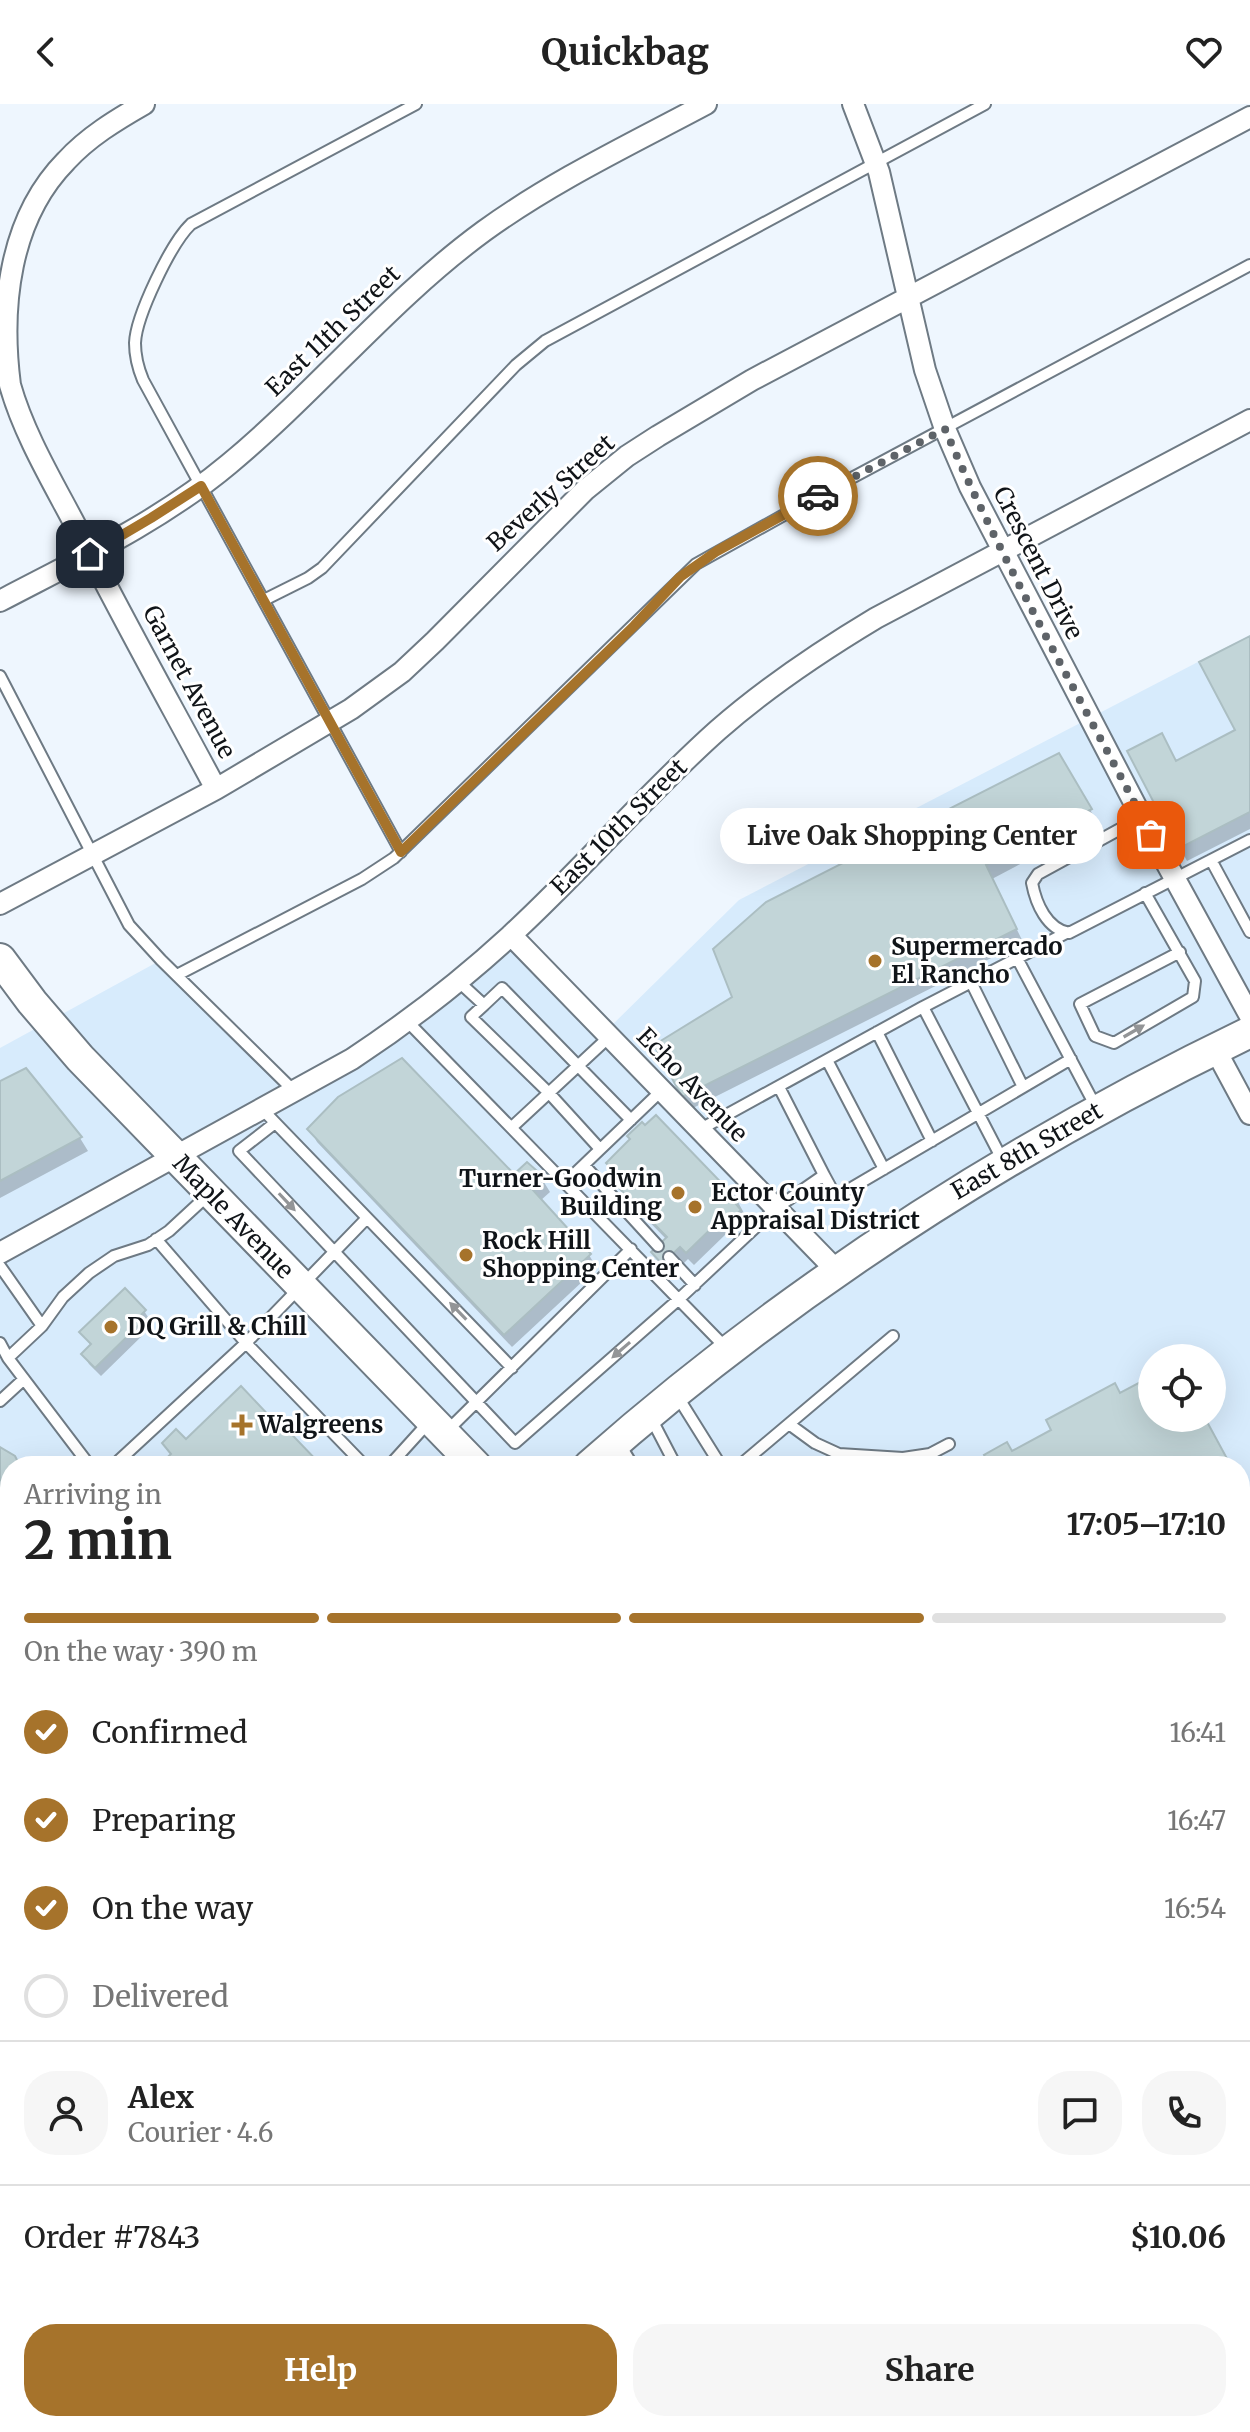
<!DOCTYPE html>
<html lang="en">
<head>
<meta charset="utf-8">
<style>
	:root { --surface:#fff; --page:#f6f6f6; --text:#222; --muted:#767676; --line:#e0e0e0; --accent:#a6732b }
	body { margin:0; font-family:Merriweather,serif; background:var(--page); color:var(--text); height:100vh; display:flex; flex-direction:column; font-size:30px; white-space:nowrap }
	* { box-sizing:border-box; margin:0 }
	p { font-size:26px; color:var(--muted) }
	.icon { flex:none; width:44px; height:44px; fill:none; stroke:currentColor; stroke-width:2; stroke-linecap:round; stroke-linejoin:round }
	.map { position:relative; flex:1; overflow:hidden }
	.details { position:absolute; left:0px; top:1352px; width:1250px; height:976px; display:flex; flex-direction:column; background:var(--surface); border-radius:32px 32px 0 0; box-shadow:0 8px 32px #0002 }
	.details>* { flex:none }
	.controls { position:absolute; left:1138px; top:1240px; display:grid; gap:16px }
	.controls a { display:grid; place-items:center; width:88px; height:88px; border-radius:50%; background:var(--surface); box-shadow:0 8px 32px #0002; font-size:40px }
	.pin { position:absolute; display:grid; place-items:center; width:68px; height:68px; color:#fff; margin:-34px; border-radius:16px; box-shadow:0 4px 12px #0006 }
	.courier { position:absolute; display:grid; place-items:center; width:80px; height:80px; margin:-40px; border:6px solid #a6732b; border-radius:50%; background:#fff; color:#222; box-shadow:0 2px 10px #0007 }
	.bubble { position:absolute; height:56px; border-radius:28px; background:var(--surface); box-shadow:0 8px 32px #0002; font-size:26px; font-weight:700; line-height:56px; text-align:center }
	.headline em { font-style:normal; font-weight:700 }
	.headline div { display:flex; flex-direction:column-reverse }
	.headline { display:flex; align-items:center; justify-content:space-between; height:136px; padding:0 24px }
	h1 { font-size:52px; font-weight:700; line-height:60px }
	.bar { display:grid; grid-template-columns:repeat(4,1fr); gap:12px 8px; align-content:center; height:96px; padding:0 24px }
	.bar i { height:10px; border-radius:6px; background:var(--line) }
	.bar .on { background:var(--accent) }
	.bar p { grid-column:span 4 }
	.line { display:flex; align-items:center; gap:20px; padding:0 24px; border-top:2px solid var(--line) }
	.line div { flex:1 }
	.round { display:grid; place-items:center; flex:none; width:84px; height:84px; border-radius:32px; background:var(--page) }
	ol { padding:0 24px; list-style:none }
	li { display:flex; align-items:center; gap:24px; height:88px }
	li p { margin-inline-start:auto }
	li .icon { padding:8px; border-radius:50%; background:var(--accent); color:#fff; stroke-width:4 }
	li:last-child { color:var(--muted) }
	li i { width:44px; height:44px; border:4px solid var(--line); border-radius:50% }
	.button { display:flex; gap:16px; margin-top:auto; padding:16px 24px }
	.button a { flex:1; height:92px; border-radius:32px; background:var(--accent); color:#fff; font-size:32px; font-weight:700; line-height:92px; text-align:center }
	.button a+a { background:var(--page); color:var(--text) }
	header { display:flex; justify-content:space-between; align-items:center; height:104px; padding:0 24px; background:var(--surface); font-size:36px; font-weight:700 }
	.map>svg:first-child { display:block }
	.built { fill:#d7ebfc; fill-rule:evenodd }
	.shadow { fill:#0003 }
	.building { fill:#c2d5d8; stroke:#abbec2; stroke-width:2 }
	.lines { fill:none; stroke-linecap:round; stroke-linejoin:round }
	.lane-casing { stroke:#6e7a84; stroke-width:14 }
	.street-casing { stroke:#6e7a84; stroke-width:24 }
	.secondary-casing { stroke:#6e7a84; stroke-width:34 }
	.lane { stroke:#fff; stroke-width:10 }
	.street { stroke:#fff; stroke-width:20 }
	.secondary { stroke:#fff; stroke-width:30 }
	.oneway { fill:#939597 }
	.done { stroke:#5e6368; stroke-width:8; stroke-dasharray:0 14.4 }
	.route { stroke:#a6732b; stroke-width:10 }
	.poi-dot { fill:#a6732b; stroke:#fff; stroke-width:3 }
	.labels { text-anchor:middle; stroke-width:6; stroke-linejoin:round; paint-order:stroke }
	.street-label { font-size:24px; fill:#101418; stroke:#fff }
	.poi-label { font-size:24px; font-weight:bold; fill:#101418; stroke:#fff; text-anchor:start }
</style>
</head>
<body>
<header><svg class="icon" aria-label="back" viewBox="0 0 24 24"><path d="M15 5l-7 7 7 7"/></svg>Quickbag<svg class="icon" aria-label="heart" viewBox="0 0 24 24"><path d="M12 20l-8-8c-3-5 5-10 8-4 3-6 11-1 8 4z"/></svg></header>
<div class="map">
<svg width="1250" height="2328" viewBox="0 0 1250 2328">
	<rect width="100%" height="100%" fill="#eef6fe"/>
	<path class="built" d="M1250 531V2328H0V944L161 856 291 987 511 831 605 928 739 796ZM1152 1254H1212V1314H1152ZM10 1362H1240V2318H10Z"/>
	<path class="shadow" d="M1250 534V725L1187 757 1130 648 1176 659 1238 627Z
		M1058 652 1098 719 992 775 1023 838 691 1005 656 941 735 894Z
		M25 967 80 1034 88 1047 0 1094V980Z
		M310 1025 514 1073 542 1075 550 1088 540 1097 589 1151 597 1164 512 1243 317 1038Z
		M608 1059 738 1098 745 1111 743 1113 747 1120 732 1134 727 1129 694 1161 688 1155 671 1172 661 1162 654 1149 667 1136 626 1094 619 1081 622 1078Z
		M144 1207 150 1216 143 1223 146 1228 101 1272 89 1260 83 1250 91 1242 82 1229Z
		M0 1345 19 1362H10V1462L9 1460 2 1466 0 1464Z
		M1240 1382 1250 1400V1435L1240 1441Z
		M1250 1720V1902L1240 1907V1726Z
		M0 1832 10 1842V1895L0 1905Z
		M0 2168 6 2179 0 2186Z
		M0 2188 10 2198V2270L0 2260Z"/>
	<path class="building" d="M1250 532V708L1178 745 1127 647 1162 629 1176 657 1235 626 1199 558Z
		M1059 649 1092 705 986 761 1017 825 682 993 654 941 732 893 713 845 766 798Z
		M402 954 514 1070 527 1058 544 1073 532 1085 591 1150 504 1231 307 1025 338 993Z
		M26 964 82 1033 0 1077V977Z
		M656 1011 739 1097 736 1100 741 1106 724 1122 719 1117 686 1149 680 1143 662 1160 651 1148 667 1133 616 1081 622 1075 606 1059 630 1035 627 1032 642 1018 645 1021Z
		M125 1184 146 1206 138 1214 142 1218 95 1264 81 1250 91 1240 79 1228Z
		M1180 1247 1184 1254H1166Z
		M1152 1272V1314H1205L1231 1362H990L984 1351 1007 1338 1012 1347 1051 1326 1046 1316 1115 1279 1120 1289Z
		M241 1282 274 1317 277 1315 322 1362H158L171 1350 162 1339 176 1325 186 1335Z
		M0 1343 15 1352 20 1362H10V1438L0 1448Z
		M1240 1378 1250 1397V1423L1240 1428Z
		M1250 1613V1698L1240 1680V1636L1245 1633 1241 1627 1248 1623 1244 1616Z
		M1250 1718V1885L1240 1890V1724Z
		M0 1829 10 1839V1875L0 1885Z
		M0 2185 10 2195V2259L6 2263 0 2257Z
		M210 2318H252L262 2328H200Z"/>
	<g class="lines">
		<g class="lane-casing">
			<path id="lane" d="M264 496 308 474 322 464 516 261 545 237 985 0
				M0 572 129 821 161 856 293 986
				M1142 713 1038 770 1032 779C1036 800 1047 825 1069 829L1250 736
				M401 748 143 276C138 264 135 252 135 239 136 212 171 139 191 120L416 0
				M1211 756 1250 828
				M1145 789 1195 877 1193 893 1114 939 1095 932 1080 900 1180 848
				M1017 854 1097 1005
				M177 871 362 775 394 754 696 460 818 392 1250 161
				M458 877 484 901 471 913 549 989 600 1045
				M971 878 1023 983
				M484 901 502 884 631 1016
				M923 903 1003 1057
				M407 917 727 1245
				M877 928 932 1037
				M827 956 884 1065
				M261 1004 512 1264
				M275 1019 239 1047 515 1339 679 1195 775 1105 824 1071 779 983
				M512 1023 609 933
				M699 1026 923 903 1066 829
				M584 1061 658 1142
				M824 1071 836 1093 1071 955
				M566 1078 661 987
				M156 1135 246 1239 367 1114
				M669 1153 695 1181
				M0 1162 42 1222
				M0 1239 8 1254 90 1362
				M8 1254 42 1222 63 1193 89 1169 114 1152 148 1141 169 1127 208 1091
				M676 1290 721 1362
				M0 1297 24 1275
				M651 1314 676 1362
				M789 1320 815 1339 839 1350 903 1354 930 1350 949 1340
				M448 1326 631 1145
				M619 1339 633 1362
				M113 1362 246 1239 365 1362
				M389 1362 428 1319
				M739 1362 893 1232
				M0 1458 10 1448
				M0 1990 10 2000
				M0 2068 10 2079
				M0 2140 10 2150
				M0 2275 10 2285
				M116 2318 126 2328
				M280 2318 286 2324 282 2328
				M496 2318 506 2328
				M157 2328 167 2318
				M311 2328 321 2318
				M477 2328 488 2318"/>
		</g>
		<g class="street-casing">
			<path id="street" d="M144 0C116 16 88 33 66 57 9 115 0 203 10 281 25 334 57 385 82 434 125 519 171 601 216 685
				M853 0 879 68 925 266 945 325 970 383 1151 731 1250 912
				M0 497C78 456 161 417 229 360 318 286 391 195 484 127 553 77 631 40 706 0
				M0 800 216 685 351 605 402 568 435 537 585 386 627 352 658 332 752 276 1250 13
				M511 831 837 1167
				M1215 945 1250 1010
				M0 1149 352 955C408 918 461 877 510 832 582 766 645 691 718 626 767 583 821 547 876 514L1250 316
				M0 1769 10 1780
				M1240 1913 1250 1908
				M0 2314 14 2328
				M554 2328 564 2318"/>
		</g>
		<g class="secondary-casing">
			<path id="secondary" d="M0 855 32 898 80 954 476 1362
				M589 1362C788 1186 1011 1043 1250 928
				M1240 1514 1250 1508
				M0 1524 10 1529
				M0 1620 10 1615
				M0 1944 10 1934
				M627 2318 633 2328
				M81 2328 91 2318"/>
		</g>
		<use href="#lane" class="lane"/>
		<use href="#street" class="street"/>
		<use href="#secondary" class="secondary"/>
	</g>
	<defs><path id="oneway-solid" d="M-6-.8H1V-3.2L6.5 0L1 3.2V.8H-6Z" transform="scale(2)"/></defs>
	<g class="oneway">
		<use href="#oneway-solid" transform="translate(1134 927) rotate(-30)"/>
		<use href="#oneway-solid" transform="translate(287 1098) rotate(47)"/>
		<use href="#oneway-solid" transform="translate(458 1207) rotate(-134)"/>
		<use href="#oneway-solid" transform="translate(621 1246) rotate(139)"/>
	</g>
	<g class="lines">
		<path class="done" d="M818 392 945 325C1005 465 1082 596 1151 731"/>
		<path class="route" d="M90 450 151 414 201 382 401 748 634 522 680 473 717 447 818 392"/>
	</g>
	<g class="poi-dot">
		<circle cx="875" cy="857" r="8"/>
		<circle cx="678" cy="1089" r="8"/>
		<circle cx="695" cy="1103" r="8"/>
		<circle cx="466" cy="1151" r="8"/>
		<circle cx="111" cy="1223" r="8"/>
		<path d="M238 1309h8v8h8v8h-8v8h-8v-8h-8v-8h8z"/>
	</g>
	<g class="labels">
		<g class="street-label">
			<text transform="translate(333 227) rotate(-44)" y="8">East 11th Street</text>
			<text transform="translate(551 389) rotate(-42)" y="8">Beverly Street</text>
			<text transform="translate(1038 459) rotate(63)" y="8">Crescent Drive</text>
			<text transform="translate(189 578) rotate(62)" y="8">Garnet Avenue</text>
			<text transform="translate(619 723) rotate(-45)" y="8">East 10th Street</text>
			<text transform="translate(692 981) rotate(46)" y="8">Echo Avenue</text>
			<text transform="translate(1027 1047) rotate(-30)" y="8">East 8th Street</text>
			<text transform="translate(233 1113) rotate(46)" y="8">Maple Avenue</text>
		</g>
		<g class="poi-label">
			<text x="891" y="851">Supermercado<tspan x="891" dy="28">El Rancho</tspan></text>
			<text x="662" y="1083" text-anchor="end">Turner-Goodwin<tspan x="662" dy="28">Building</tspan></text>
			<text x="711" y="1097">Ector County<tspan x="711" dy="28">Appraisal District</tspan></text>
			<text x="482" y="1145">Rock Hill<tspan x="482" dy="28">Shopping Center</tspan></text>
			<text x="127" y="1231">DQ Grill &amp; Chill</text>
			<text x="258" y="1329">Walgreens</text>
		</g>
	</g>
</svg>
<div class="controls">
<a><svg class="icon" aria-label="locate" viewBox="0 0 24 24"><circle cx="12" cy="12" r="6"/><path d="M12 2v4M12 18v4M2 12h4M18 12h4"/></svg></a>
</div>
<div class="pin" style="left:1151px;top:731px;background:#ea580c"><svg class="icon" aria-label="bag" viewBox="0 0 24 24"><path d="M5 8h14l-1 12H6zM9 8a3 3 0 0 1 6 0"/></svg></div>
<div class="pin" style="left:90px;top:450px;background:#1f2937"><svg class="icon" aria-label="home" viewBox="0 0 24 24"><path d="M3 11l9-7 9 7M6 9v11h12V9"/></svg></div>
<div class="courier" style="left:818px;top:392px"><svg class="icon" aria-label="car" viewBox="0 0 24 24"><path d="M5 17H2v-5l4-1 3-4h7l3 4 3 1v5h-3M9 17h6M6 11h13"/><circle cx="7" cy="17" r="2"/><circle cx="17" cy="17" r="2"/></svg></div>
<div class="bubble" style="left:720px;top:704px;width:384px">Live Oak Shopping Center</div>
<section class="details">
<div class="headline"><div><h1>2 min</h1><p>Arriving in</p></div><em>17:05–17:10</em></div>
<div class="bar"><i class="on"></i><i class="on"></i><i class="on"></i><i></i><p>On the way · 390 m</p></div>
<ol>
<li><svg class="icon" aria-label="check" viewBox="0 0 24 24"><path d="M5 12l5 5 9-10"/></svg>Confirmed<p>16:41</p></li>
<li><svg class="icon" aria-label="check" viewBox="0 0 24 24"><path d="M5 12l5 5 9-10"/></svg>Preparing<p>16:47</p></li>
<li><svg class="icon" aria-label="check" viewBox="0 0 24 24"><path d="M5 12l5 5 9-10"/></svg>On the way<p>16:54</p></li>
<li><i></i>Delivered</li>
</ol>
<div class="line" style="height:144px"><a class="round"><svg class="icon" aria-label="person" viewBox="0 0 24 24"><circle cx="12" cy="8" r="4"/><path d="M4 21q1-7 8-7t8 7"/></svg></a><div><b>Alex</b><p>Courier · 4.6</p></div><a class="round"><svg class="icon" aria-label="chat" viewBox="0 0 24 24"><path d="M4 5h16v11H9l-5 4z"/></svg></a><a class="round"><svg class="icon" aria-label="phone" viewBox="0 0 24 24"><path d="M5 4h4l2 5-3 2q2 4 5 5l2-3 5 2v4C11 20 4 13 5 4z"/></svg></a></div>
<div class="line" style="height:104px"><div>Order #7843</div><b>$10.06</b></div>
<div class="button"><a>Help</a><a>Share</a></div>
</section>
</div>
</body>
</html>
